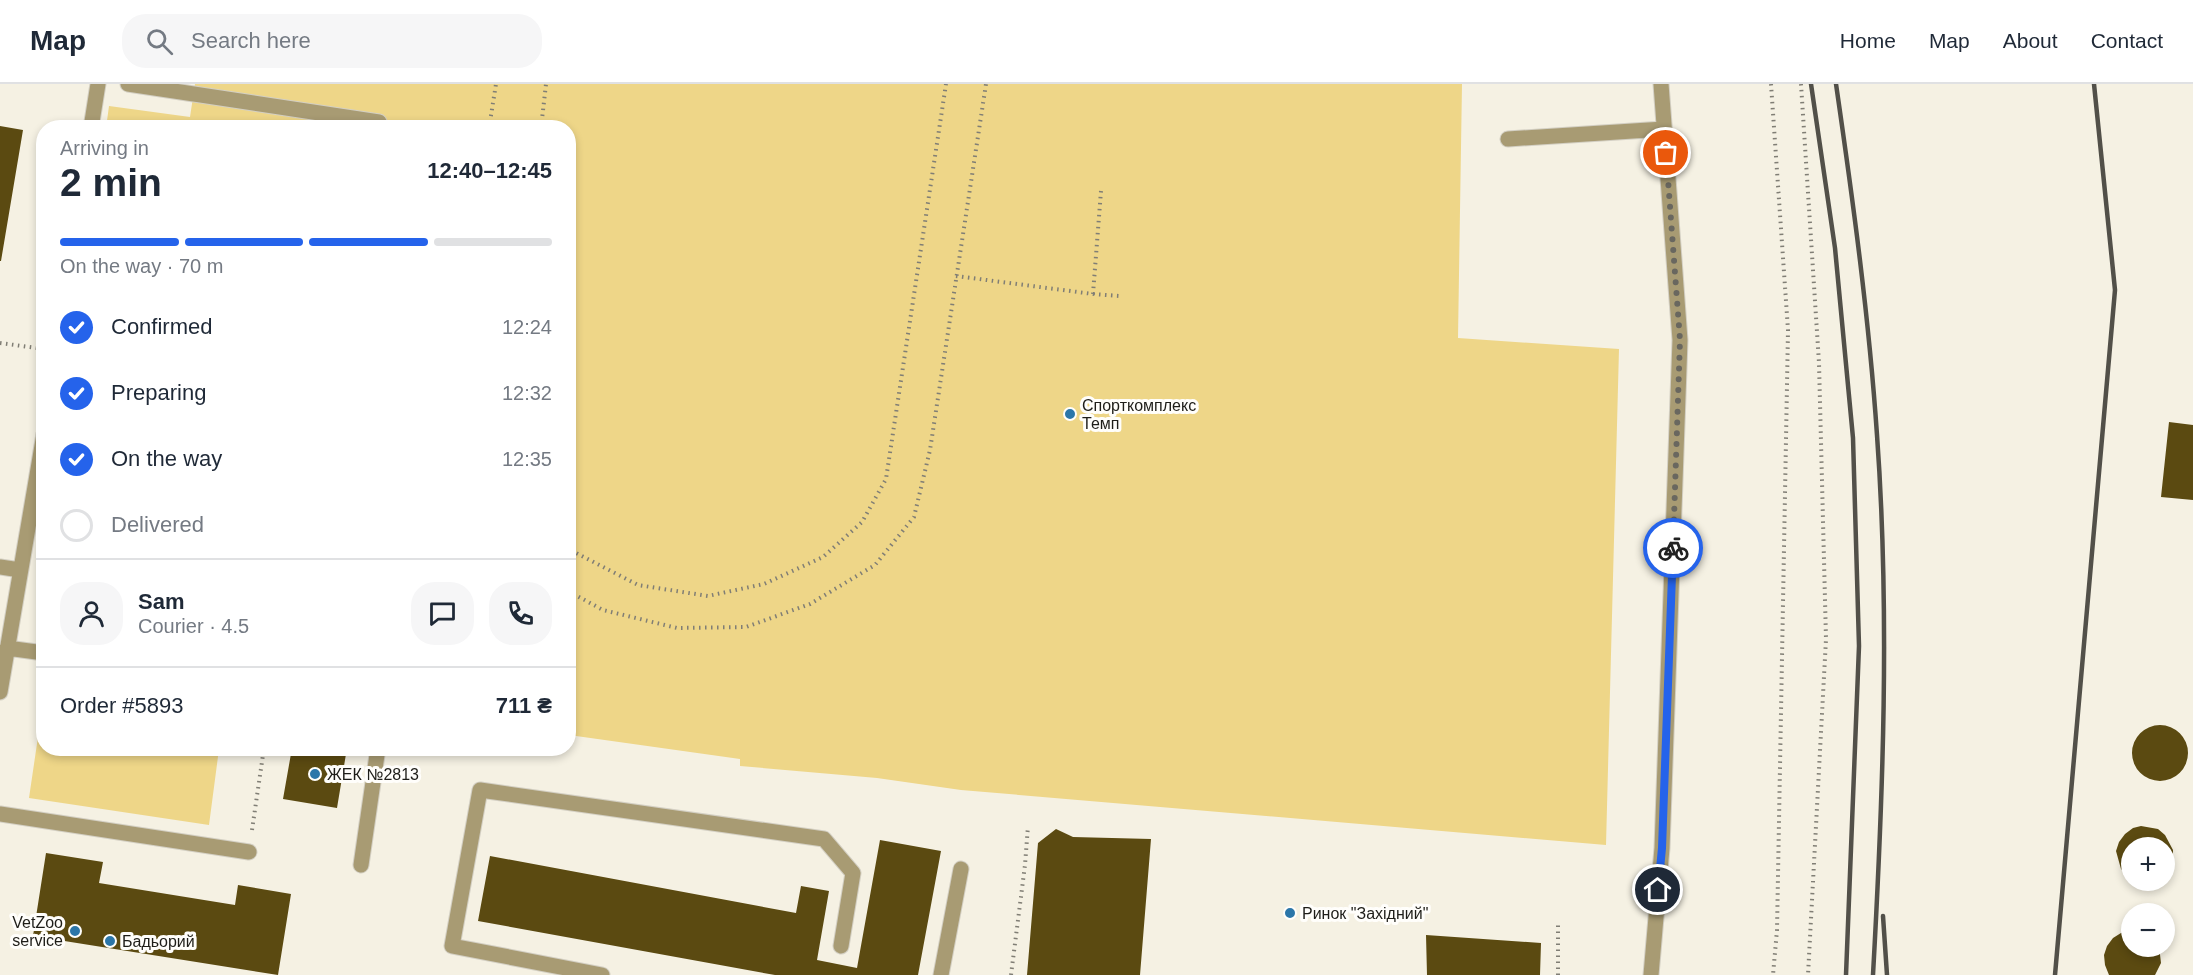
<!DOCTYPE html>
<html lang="en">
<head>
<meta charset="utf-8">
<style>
	:root { --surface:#fff; --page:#f6f6f7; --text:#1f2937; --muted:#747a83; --line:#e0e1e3; --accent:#2563eb }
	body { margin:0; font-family:Helvetica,sans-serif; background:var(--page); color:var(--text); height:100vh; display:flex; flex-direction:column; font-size:22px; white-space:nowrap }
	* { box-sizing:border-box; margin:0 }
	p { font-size:20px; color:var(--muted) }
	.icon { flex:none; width:33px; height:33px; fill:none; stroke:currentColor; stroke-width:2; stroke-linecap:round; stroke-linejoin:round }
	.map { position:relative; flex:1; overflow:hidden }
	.sheet { position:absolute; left:36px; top:36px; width:540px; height:636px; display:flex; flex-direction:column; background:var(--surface); border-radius:24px; box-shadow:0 3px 9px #0003 }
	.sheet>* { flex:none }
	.controls { position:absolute; left:2121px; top:753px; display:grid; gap:12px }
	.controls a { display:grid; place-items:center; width:54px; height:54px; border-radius:50%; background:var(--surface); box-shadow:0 3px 9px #0003; font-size:30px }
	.pin { position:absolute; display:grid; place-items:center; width:51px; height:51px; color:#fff; margin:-26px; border:3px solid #fff; border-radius:50%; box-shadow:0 2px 6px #0007 }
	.courier { position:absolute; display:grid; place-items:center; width:60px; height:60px; margin:-30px; border:4px solid #2563eb; border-radius:50%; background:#fff; color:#222; box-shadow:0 2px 8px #0007 }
	.overview em { font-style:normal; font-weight:700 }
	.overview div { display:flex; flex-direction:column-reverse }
	.overview { display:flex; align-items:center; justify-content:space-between; height:102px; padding:0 24px }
	h1 { font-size:39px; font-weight:700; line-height:45px }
	.bar { display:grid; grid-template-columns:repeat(4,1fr); gap:9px 6px; align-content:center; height:72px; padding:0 24px }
	.bar i { height:8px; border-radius:4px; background:var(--line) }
	.bar .active { background:var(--accent) }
	.bar p { grid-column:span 4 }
	.line { display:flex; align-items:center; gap:15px; padding:0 24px; border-top:2px solid var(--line) }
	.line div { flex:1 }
	.round { display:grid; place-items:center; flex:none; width:63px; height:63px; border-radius:24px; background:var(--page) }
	ol { padding:0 24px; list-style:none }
	li { display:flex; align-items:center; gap:18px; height:66px }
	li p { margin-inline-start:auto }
	li .icon { padding:6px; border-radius:50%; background:var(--accent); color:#fff; stroke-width:4 }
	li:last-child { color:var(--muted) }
	li i { width:33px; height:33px; border:3px solid var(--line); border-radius:50% }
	header { display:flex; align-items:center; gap:36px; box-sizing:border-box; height:84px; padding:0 30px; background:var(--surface); border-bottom:2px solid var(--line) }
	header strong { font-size:28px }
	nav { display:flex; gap:33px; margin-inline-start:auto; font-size:21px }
	.search { width:420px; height:54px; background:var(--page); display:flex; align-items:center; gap:15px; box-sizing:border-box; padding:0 21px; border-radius:24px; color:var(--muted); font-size:22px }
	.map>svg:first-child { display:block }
	.green { fill:#eed688 }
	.building { fill:#5b4a11 }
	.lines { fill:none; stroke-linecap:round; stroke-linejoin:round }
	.minor-casing { stroke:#d3cfc3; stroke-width:17 }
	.path { stroke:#807e75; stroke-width:4; stroke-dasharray:1.5 4.5; stroke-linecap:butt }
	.minor { stroke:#a89b73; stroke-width:15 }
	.rail { stroke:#525049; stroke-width:4.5 }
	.done { stroke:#69675f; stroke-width:6; stroke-dasharray:0 10.8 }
	.route { stroke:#2563eb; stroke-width:8 }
	.poi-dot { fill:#2b76a9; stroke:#fffefb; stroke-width:2 }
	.labels { text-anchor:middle; stroke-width:6; stroke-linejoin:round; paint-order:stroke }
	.poi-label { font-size:16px; fill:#1e1d18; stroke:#fffefb; text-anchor:start }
</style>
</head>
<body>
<header>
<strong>Map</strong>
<div class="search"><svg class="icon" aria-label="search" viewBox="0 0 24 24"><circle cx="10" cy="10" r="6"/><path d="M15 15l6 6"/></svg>Search here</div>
<nav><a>Home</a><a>Map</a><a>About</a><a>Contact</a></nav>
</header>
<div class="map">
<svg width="2193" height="891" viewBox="0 0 2193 891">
	<rect width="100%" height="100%" fill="#f5f1e3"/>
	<path class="green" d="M195 0H1462L1458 254 1619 265 1606 761 961 706 877 694 740 682V675L569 651 568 44H106L109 22 190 33Z
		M43 619 44 664 219 665 209 741 29 714Z"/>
	<path class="building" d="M0 42 23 46 1 177H0Z
		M2169 338 2193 341V416L2161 413Z
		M2132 669a28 28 0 1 1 56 0a28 28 0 1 1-56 0Z
		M292 664H347L337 724 283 715Z
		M2141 742 2158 745 2165 751 2173 766V775L2170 783 2164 790V764H2132V795L2121 785 2116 767 2119 758 2125 750 2133 744Z
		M1056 745 1073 753 1151 755 1140 891H1027L1038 759Z
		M880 756 941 767 918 891H775L478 837 490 772 796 829 801 802 829 807 817 876 857 884Z
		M46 769 103 778 99 799 235 821 238 801 291 810 278 891 33 852Z
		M2132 846V862H2159L2161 879 2155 891H2109L2105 881 2104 871 2107 862 2113 854 2121 849Z
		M1426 851 1541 859 1540 891H1427Z"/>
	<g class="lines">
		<g class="minor-casing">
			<path id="minor" d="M128 0 379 38
				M91 44 98 0
				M1508 55 1664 45
				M0 483 20 486
				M7 564 44 569
				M0 608 44 350
				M0 730 249 768
				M361 781 378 664
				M602 891 452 862 480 706 824 755 853 789 841 862
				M941 891 961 785
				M1651 891 1662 764 1680 256 1661 0"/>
		</g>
		<path class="path" d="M1771 0 1788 246 1777 846 1773 891
			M1801 0 1819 279 1826 555 1808 891
			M489 44 496 0
			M541 44 546 0
			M956 192 1093 210 1101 107
			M1093 210 1120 212
			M0 259 44 265
			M568 461 576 469 638 501 708 512 764 500 823 473 862 438 886 395 946 0
			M568 507 603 526 677 544 746 543 810 520 875 481 914 433 930 366 986 0
			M252 746 264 664
			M1011 891 1025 781 1028 742
			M1558 891V840"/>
		<use href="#minor" class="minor"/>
		<path class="rail" d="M1811 0 1835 164 1853 354 1859 562 1846 891
			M1836 0C1853 117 1869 234 1877 351 1890 531 1883 712 1873 891
			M1883 832 1887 891
			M2055 891 2115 206 2094 0"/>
	</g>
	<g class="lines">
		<path class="done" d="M1666 69 1680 256 1673 464"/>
		<path class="route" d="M1658 806 1662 764 1673 464"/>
	</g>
	<g class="poi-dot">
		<circle cx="1070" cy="330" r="6"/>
		<circle cx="315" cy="690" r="6"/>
		<circle cx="1290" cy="829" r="6"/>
		<circle cx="75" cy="847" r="6"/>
		<circle cx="110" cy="857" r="6"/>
	</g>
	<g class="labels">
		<g class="poi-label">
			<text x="1082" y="327">Спорткомплекс<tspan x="1082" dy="18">Темп</tspan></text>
			<text x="327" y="696">ЖЕК №2813</text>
			<text x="1302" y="835">Ринок "Західний"</text>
			<text x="63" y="844" text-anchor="end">VetZoo<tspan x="63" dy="18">service</tspan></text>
			<text x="122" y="863">Бадьорий</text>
		</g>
	</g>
</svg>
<div class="controls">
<a>+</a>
<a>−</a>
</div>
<div class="pin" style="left:1666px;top:69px;background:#ea580c"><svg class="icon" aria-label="bag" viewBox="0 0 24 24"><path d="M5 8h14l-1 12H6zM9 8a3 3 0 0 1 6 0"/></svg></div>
<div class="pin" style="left:1658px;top:806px;background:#1f2937"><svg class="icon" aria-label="home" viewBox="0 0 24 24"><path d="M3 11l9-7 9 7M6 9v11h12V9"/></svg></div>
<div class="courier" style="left:1673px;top:464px"><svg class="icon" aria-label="bike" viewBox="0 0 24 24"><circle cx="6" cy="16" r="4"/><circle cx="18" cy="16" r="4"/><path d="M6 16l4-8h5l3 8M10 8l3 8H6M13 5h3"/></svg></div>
<section class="sheet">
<div class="overview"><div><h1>2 min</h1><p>Arriving in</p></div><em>12:40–12:45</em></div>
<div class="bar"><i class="active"></i><i class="active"></i><i class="active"></i><i></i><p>On the way · 70 m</p></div>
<ol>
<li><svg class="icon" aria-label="check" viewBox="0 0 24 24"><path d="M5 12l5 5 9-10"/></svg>Confirmed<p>12:24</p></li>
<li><svg class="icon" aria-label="check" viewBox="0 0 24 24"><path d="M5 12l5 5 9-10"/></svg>Preparing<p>12:32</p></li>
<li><svg class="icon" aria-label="check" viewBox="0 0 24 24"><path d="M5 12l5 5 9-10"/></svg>On the way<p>12:35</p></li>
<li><i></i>Delivered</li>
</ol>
<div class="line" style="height:108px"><a class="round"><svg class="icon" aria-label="person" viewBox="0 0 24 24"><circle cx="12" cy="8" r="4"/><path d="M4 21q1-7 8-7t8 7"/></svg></a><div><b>Sam</b><p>Courier · 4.5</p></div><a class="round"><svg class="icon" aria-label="chat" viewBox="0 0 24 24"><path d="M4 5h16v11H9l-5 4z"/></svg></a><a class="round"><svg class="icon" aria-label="phone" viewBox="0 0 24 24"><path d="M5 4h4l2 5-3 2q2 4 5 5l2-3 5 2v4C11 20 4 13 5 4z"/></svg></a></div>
<div class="line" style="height:78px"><div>Order #5893</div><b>711 ₴</b></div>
</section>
</div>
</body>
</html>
